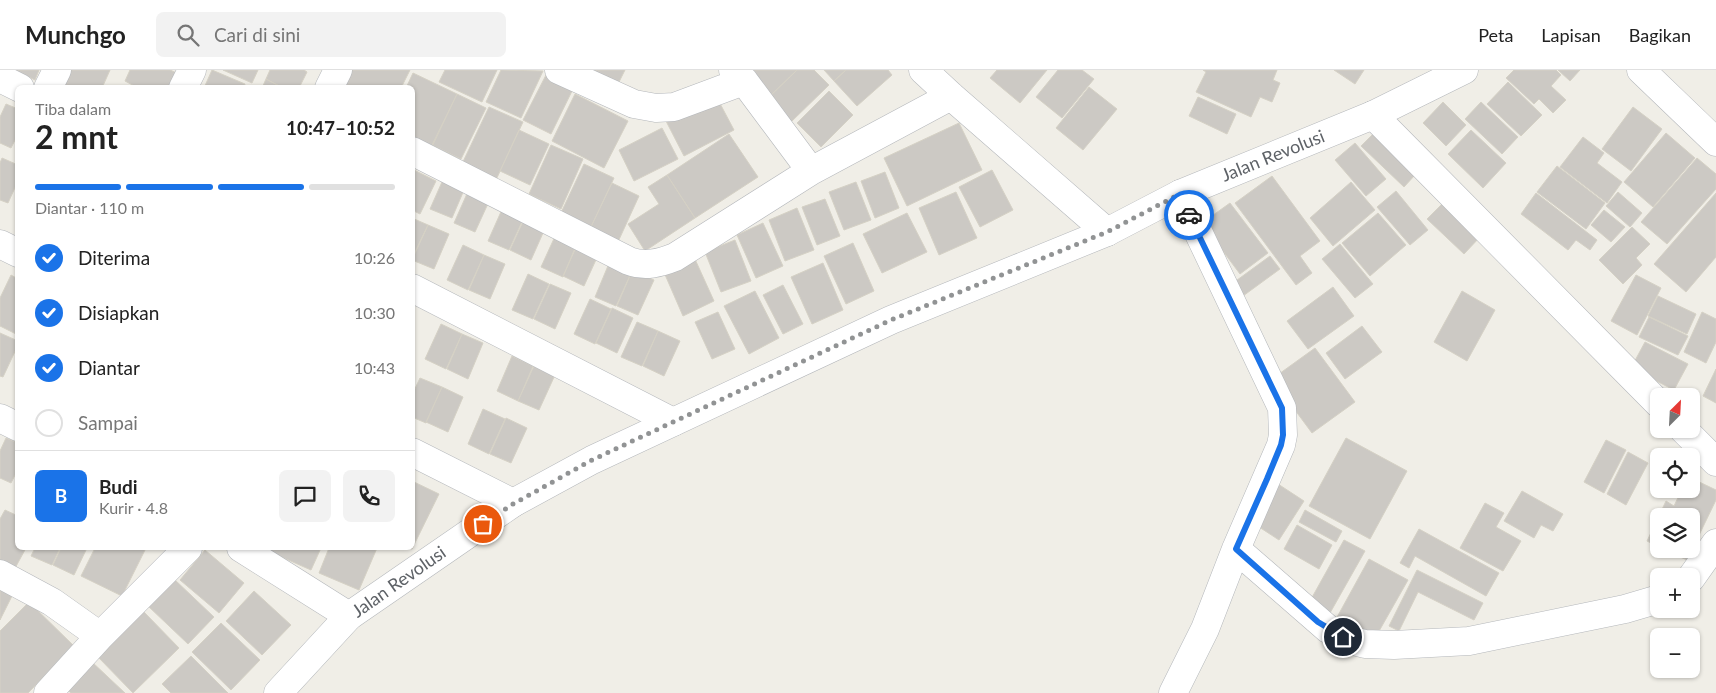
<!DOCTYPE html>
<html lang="id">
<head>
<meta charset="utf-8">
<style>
	:root { --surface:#fff; --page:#f2f2f2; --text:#222; --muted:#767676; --line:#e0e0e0; --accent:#1a73e8 }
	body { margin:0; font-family:Lato,sans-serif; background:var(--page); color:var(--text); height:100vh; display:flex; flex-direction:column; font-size:19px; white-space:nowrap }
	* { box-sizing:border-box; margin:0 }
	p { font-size:16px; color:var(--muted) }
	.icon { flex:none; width:28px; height:28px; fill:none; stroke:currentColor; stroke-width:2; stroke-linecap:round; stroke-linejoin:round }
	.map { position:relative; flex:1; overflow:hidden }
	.side { position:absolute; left:15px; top:15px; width:400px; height:465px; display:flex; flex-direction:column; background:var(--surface); border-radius:8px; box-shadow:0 1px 4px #0004 }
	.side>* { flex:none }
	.needle { width:32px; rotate:24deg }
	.controls { position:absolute; left:1650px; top:318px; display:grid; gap:10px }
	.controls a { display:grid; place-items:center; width:50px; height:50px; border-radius:8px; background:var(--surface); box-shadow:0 1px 4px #0004; font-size:25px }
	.pin { position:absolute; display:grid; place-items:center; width:42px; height:42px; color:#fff; margin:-21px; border:2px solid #fff; border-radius:50%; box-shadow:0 1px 5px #0007 }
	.courier { position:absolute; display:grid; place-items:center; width:50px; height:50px; margin:-25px; border:4px solid #1a73e8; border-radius:50%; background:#fff; color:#222; box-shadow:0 1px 6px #0007 }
	.overview em { font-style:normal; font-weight:700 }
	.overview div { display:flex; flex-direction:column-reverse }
	.overview { display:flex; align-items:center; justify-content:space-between; height:85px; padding:0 20px }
	h1 { font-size:32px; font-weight:700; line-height:38px }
	.bar { display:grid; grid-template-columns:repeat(4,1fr); gap:8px 5px; align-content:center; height:60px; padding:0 20px }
	.bar i { height:6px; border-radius:4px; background:var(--line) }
	.bar .current { background:var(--accent) }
	.bar p { grid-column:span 4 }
	.line { display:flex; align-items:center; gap:12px; padding:0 20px; border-top:1px solid var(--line) }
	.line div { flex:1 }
	.round { display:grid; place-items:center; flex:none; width:52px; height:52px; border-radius:8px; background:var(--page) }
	ol { padding:0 20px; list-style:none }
	li { display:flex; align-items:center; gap:15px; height:55px }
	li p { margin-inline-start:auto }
	li .icon { padding:5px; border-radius:50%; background:var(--accent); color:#fff; stroke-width:4 }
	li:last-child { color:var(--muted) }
	li i { width:28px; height:28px; border:2px solid var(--line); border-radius:50% }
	header { display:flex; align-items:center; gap:30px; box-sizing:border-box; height:70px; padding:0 25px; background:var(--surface); border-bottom:1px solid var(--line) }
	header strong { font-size:24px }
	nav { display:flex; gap:28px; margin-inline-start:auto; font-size:18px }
	.search { width:350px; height:45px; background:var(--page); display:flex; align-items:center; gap:12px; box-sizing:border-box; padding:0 18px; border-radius:8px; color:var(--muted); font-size:19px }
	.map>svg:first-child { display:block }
	.building { fill:#ccc9c4; stroke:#d5d1c5 }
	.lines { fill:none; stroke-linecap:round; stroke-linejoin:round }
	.minor-casing { stroke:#b4b7bb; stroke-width:29 }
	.tertiary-casing { stroke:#b4b7bb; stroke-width:29 }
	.minor { stroke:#fff; stroke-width:28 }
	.tertiary { stroke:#fff; stroke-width:28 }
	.done { stroke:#919394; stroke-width:5; stroke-dasharray:0 9 }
	.route { stroke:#1a73e8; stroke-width:6 }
	.labels { text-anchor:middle; stroke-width:4.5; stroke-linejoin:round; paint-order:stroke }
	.street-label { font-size:18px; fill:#5e6267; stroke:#fff }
</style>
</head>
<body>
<header>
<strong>Munchgo</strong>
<div class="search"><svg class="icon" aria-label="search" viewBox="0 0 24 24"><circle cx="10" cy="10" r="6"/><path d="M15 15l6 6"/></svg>Cari di sini</div>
<nav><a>Peta</a><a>Lapisan</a><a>Bagikan</a></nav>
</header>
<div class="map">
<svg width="1716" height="623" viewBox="0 0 1716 623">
	<rect width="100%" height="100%" fill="#f0eee7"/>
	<path class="building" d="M14 0H39L35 10Z
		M67 0H110L102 18H58Z
		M130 0H170L179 4 173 18H138L125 11Z
		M212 0 245 14 244 18H204Z
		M223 0H258L252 13Z
		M270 0H304L307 2 299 18H283L266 9Z
		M348 0H410L401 18H340Z
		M445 0H497L482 32 439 12Z
		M501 0 543 1 521 48 486 32Z
		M579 0H625L615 20Z
		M748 0H797L768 28Z
		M797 0H814L829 15 791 52 768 28Z
		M824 0H846L834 11Z
		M846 0H888L892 5 857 36 834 11Z
		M997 0H1047L1020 33 990 8Z
		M1058 0H1082L1094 9 1062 48 1036 27Z
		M1203 0H1277L1273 10 1280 13 1272 32 1260 27 1251 47 1196 22 1206 2Z
		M1334 0H1364L1355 14Z
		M1514 0H1556L1561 5 1551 16 1566 30 1553 43 1539 29 1534 34 1506 8Z
		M1558 0H1580L1570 11Z
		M413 3 457 24 431 79 412 70V18H406Z
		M546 5 573 19 551 64 523 50Z
		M266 9 283 18H262Z
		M1508 12 1542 45 1521 66 1487 34Z
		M1089 17 1117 39 1083 80 1056 58Z
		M829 21 853 45 821 77 797 53Z
		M457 24 486 38 461 89 432 75Z
		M575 24 628 51 604 98 552 71Z
		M716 26 734 60 684 86 666 51Z
		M1198 27 1236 44 1227 64 1189 46Z
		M1443 32 1466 55 1446 76 1423 53Z
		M1481 32 1518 67 1502 84 1465 49Z
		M6 34 18 39V64L11 78 0 73V47Z
		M489 37 523 52 495 112 461 96Z
		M1633 37 1662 59 1631 101 1602 79Z
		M959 53 982 100 907 136 884 88Z
		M662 58 678 89 634 111 619 80Z
		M519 60 549 74 530 115 500 101Z
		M1471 60 1506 93 1483 118 1448 84Z
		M1666 63 1695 88 1653 137 1624 112Z
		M729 64 758 107 695 148 667 105Z
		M1373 64 1415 105 1404 117 1361 76Z
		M1583 67 1604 83 1597 93 1622 112 1607 133 1560 97Z
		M1355 73 1386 109 1366 126 1335 90Z
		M551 75 583 89 561 139 529 124Z
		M2 88 18 95V111L8 133 0 130V93Z
		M1697 88 1716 104V119L1667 174 1641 152Z
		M584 94 614 108 589 161 559 147Z
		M1557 96 1605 133 1586 159 1537 122Z
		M412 99 436 111 420 144 412 140Z
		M992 100 1013 140 980 157 959 117Z
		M885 102 899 138 875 148 861 111Z
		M446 103 467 113 452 148 430 139Z
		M667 105 695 148 645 181 628 154 659 134 648 117Z
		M1272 106 1320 171 1300 186 1312 203 1296 215 1235 133Z
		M856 112 871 150 844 160 829 122Z
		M1351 112 1375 140 1333 176 1310 148Z
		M612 113 639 126 617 174 589 161Z
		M470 117 491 127 475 162 454 153Z
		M1396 121 1428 160 1410 175 1377 137Z
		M956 122 977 168 939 185 919 138Z
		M1618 122 1642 143 1630 157 1606 136Z
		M1536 123 1597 170 1590 180 1576 170 1568 180 1521 144Z
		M1716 123V187L1686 222 1654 194Z
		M825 129 840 166 817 175 802 137Z
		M1230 133 1268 183 1240 204 1202 153Z
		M1443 133 1480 167 1464 184 1427 149Z
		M504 135 525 145 509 180 488 171Z
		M797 138 814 180 785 191 769 150Z
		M1604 140 1625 157 1611 172 1591 155Z
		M907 143 927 182 882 203 863 164Z
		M1378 143 1406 175 1370 206 1342 173Z
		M526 145 547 154 531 190 510 180Z
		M412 148 428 155 412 188Z
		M763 153 783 196 756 208 737 165Z
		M428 155 449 164 434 199 412 190Z
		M1632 157 1650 174 1636 188 1642 195 1623 214 1599 190Z
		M557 162 578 171 563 207 541 197Z
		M735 170 751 211 721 222 705 182Z
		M579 171 600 181 584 216 563 206Z
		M853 173 874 221 846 234 824 186Z
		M1340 174 1373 214 1355 228 1322 189Z
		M463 175 484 185 468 220 447 210Z
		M484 185 505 194 490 229 469 220Z
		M1270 186 1280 199 1243 226 1233 213Z
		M694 187 714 231 683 246 663 200Z
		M610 191 632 201 616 236 595 227Z
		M823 193 843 240 812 254 791 207Z
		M632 201 654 210 638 245 617 236Z
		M528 204 549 214 533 249 512 240Z
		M11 205 18 209V265L0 256V228Z
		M1636 205 1661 218 1637 265 1611 251Z
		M550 214 571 223 555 259 534 249Z
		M783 215 803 254 783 264 763 225Z
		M1333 217 1354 246 1308 279 1287 251Z
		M755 221 779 268 749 284 724 236Z
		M1462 221 1495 240 1467 291 1434 272Z
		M1658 226 1696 244 1687 264 1648 246Z
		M590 229 611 239 595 274 574 264Z
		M612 238 633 248 617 283 596 273Z
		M718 242 735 279 712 289 695 252Z
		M1702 242 1716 249V272L1706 293 1684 282Z
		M1649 247 1688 266 1678 285 1639 267Z
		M637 252 658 261 642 296 621 287Z
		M441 254 462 264 446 299 425 289Z
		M1362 256 1382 282 1345 309 1326 283Z
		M658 261 680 271 664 306 643 296Z
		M0 263 18 271V275L3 307 0 306Z
		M462 264 483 273 468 309 447 299Z
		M1645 272 1688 294 1674 320 1631 298Z
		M1315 278 1355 332 1312 363 1272 309Z
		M512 286 533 296 518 331 497 321Z
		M534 296 555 305 539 340 518 331Z
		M1716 299V333L1703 326Z
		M420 308 442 317 426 353 412 347V325Z
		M442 317 463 327 448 362 426 352Z
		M483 339 505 349 489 384 468 374Z
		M506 348 527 358 511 393 490 384Z
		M6 368 18 373V399L11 413 0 408V381Z
		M1346 368 1407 401 1370 469 1309 436Z
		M1606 370 1626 380 1604 423 1584 412Z
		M1628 382 1648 393 1626 435 1607 424Z
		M1691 408 1716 420V430L1687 490 1662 479H1691V446H1659V477L1647 471 1666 431 1674 436 1682 419H1691Z
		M412 411 439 424 412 479 410 478H412Z
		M1278 414 1304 431 1279 470 1253 453Z
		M1522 421 1563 444 1553 461 1541 455 1534 468 1504 451Z
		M1485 433 1504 443 1496 457 1521 471 1503 501 1460 478Z
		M5 440 18 446V478H26L14 500 0 493V449Z
		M1305 440 1342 461 1336 472 1299 452Z
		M1297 455 1332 475 1319 499 1284 479Z
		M1419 459 1499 503 1486 526 1415 486 1409 498 1400 493Z
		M1344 470 1365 481 1330 543 1310 531Z
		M35 478H60L52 495 31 486Z
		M61 478H87L74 505 53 495Z
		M95 478H146L122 526 81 506Z
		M269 478H321L311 500 268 481Z
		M329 478H377L359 520 319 503Z
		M205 480 244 513 219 543 180 510Z
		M1369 489 1408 510 1374 570 1336 549Z
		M1417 500 1483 533 1474 550 1418 522 1399 561 1389 556Z
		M174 509 214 547 188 574 148 536Z
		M0 518 13 524 0 550Z
		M254 521 291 555 262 585 226 551Z
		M29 532 74 576 28 623H0V561Z
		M144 542 179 578 133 623 98 587Z
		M221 553 260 590 231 620 192 582Z
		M191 586 228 623H171L162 614Z
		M91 591 125 623H71L65 618Z"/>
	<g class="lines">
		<g class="minor-casing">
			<path id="minor" d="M559 0 634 34 656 38 674 37 744 11
				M733 0 744 11 811 101
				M923 0 951 26 1107 162
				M1641 0 1716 72
				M0 8 20 18
				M48 18 57 0
				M183 18 192 0
				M329 18 338 0
				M1373 45 1659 334
				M412 81 629 191C645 197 660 193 675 187L811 101 951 26
				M0 174 18 183
				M412 218 673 352
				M0 348 18 357
				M1683 359 1716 392
				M412 382 513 433
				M241 478 349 546
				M1236 479 1328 559 1353 571 1365 574 1394 575 1469 571 1625 539 1659 529
				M0 504 52 532 100 566
				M1691 508 1716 473
				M48 623 100 566 188 478
				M1173 623 1205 559 1236 479 1281 375 1283 365 1282 338 1180 124"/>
		</g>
		<g class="tertiary-casing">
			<path id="tertiary" d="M278 623 349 546 513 433 592 390 891 250 1107 162 1180 124 1373 45 1464 0"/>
		</g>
		<use href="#minor" class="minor"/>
		<use href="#tertiary" class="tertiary"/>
	</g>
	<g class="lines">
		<path class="done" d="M483 454 513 434 592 390 891 250 1107 162 1180 124 1189 145"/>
		<path class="route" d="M1189 145 1282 338 1283 365 1281 375 1267 409 1236 479 1318 552 1343 567"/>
	</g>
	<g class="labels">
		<g class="street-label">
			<text transform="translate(1273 86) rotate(-22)" y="6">Jalan Revolusi</text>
			<text transform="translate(399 512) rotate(-35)" y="6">Jalan Revolusi</text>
		</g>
	</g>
</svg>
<div class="controls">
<a><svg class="needle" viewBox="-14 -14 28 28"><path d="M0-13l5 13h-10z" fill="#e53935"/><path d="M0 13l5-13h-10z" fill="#767676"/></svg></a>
<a><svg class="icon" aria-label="locate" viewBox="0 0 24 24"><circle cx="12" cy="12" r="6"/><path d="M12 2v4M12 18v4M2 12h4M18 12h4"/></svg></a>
<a><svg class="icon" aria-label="layers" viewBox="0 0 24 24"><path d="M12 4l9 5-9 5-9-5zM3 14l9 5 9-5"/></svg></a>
<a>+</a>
<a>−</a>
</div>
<div class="pin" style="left:483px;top:454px;background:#ea580c"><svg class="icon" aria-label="bag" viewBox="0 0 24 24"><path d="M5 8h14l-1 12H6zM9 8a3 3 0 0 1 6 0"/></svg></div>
<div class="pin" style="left:1343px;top:567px;background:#1f2937"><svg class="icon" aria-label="home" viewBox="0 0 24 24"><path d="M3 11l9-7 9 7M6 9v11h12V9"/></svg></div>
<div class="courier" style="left:1189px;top:145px"><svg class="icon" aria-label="car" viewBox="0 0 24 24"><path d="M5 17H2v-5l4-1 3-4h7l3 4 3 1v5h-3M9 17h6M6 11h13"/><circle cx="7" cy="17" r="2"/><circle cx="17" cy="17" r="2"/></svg></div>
<section class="side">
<div class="overview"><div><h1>2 mnt</h1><p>Tiba dalam</p></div><em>10:47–10:52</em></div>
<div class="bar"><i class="current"></i><i class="current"></i><i class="current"></i><i></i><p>Diantar · 110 m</p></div>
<ol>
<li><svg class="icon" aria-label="check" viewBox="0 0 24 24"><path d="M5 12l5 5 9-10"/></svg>Diterima<p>10:26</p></li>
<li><svg class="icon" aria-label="check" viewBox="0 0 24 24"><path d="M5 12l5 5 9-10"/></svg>Disiapkan<p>10:30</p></li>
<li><svg class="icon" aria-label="check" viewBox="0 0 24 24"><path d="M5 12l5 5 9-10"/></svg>Diantar<p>10:43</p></li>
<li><i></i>Sampai</li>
</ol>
<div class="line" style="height:90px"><b class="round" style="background:var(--accent);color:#fff">B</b><div><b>Budi</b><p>Kurir · 4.8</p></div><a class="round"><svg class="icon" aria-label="chat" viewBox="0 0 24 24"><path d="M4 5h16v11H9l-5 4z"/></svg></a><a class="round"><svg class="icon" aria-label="phone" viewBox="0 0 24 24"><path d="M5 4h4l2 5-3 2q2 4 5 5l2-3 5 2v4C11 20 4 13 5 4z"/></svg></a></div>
</section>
</div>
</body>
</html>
